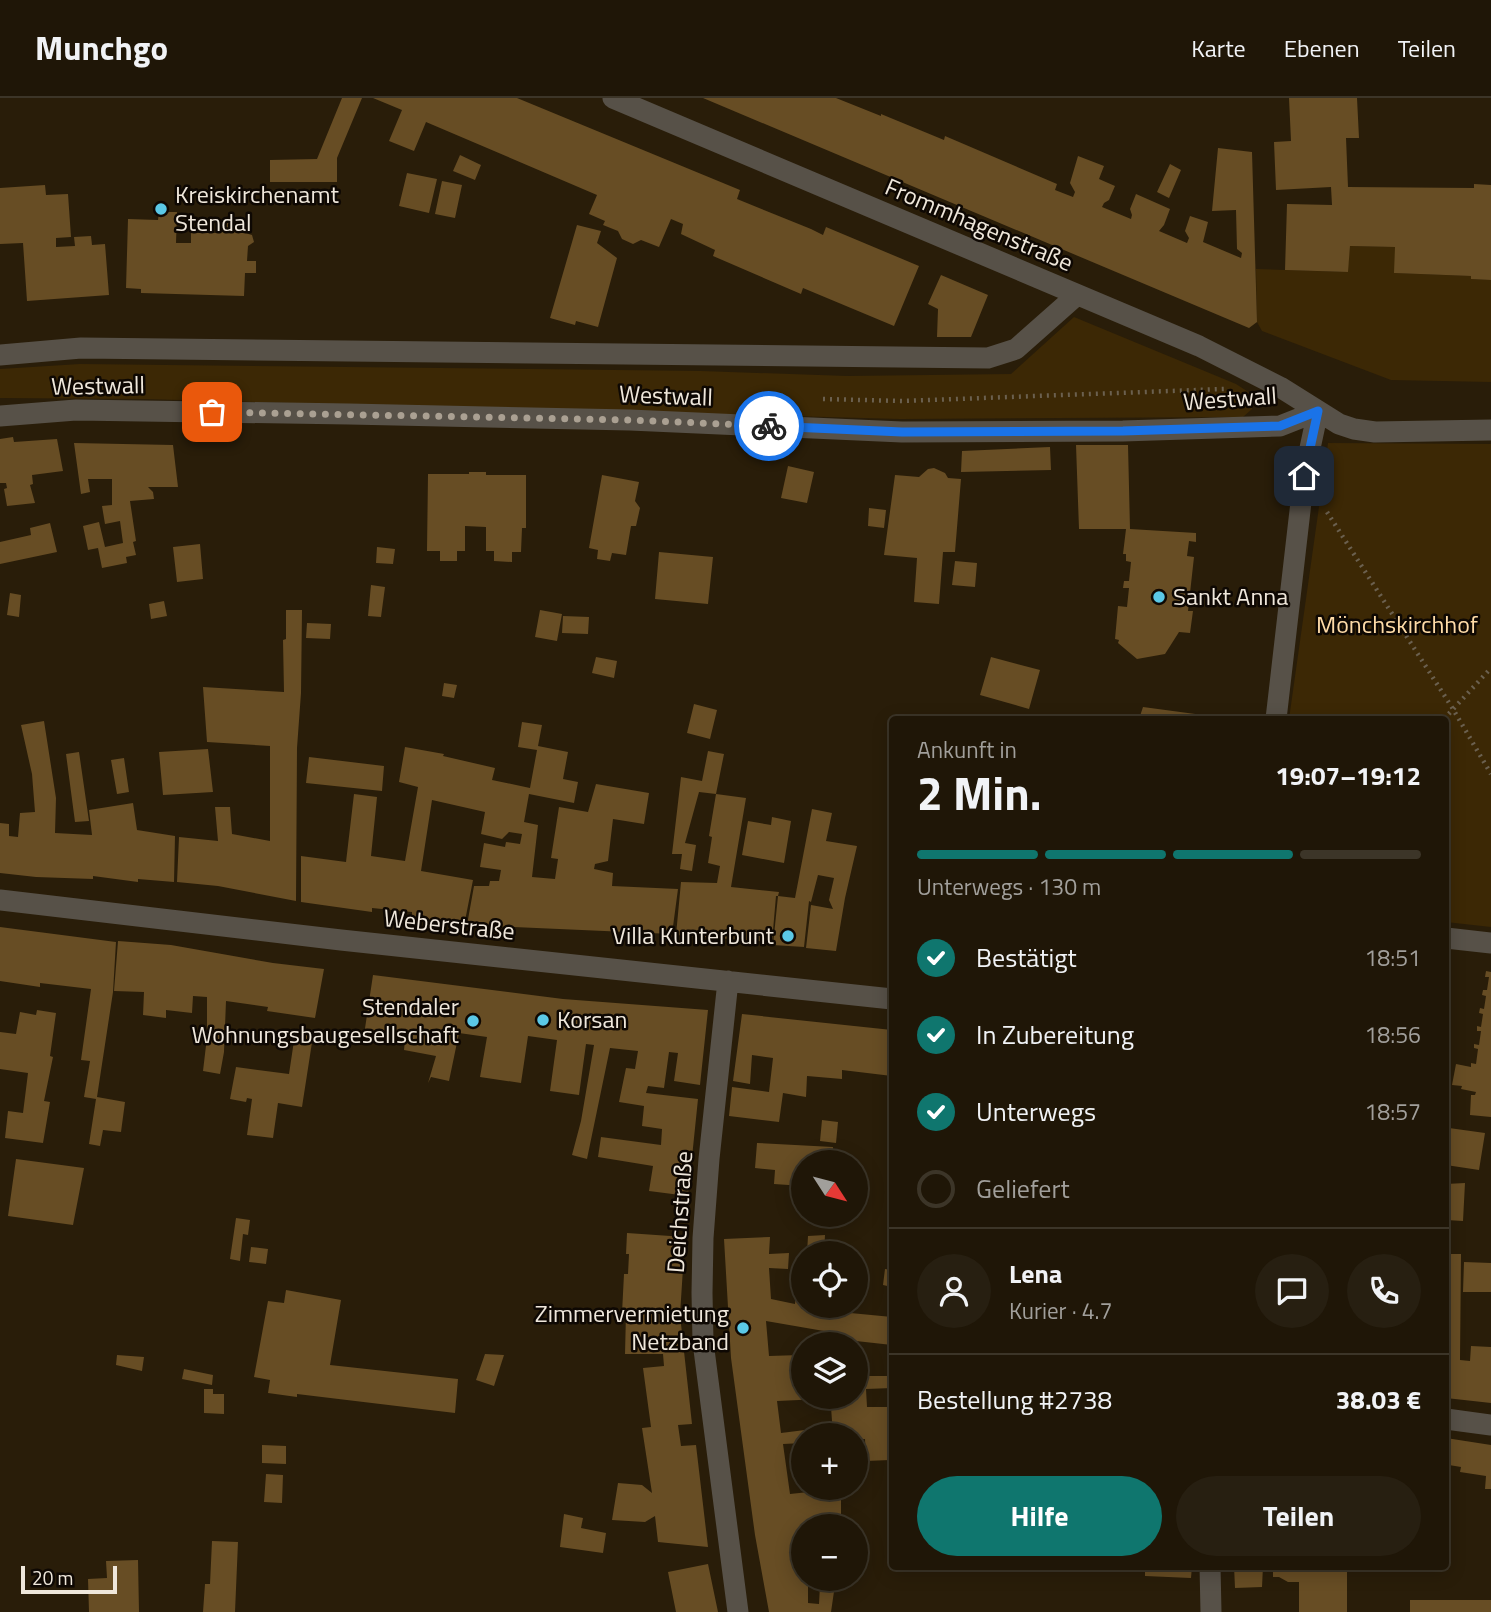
<!DOCTYPE html>
<html lang="de">
<head>
<meta charset="utf-8">
<style>
	:root { --surface:#1f1607; --page:#271f11; --text:#f1f3f6; --muted:#a19f9b; --line:#3c3528; --accent:#0f766e }
	body { margin:0; font-family:"Titillium Web",sans-serif; background:var(--page); color:var(--text); height:100vh; display:flex; flex-direction:column; font-size:26px; white-space:nowrap }
	* { box-sizing:border-box; margin:0 }
	p { font-size:23px; color:var(--muted) }
	.icon { flex:none; width:38px; height:38px; fill:none; stroke:currentColor; stroke-width:2; stroke-linecap:round; stroke-linejoin:round }
	.map { position:relative; flex:1; overflow:hidden }
	.details { position:absolute; left:889px; top:618px; width:560px; height:854px; display:flex; flex-direction:column; background:var(--surface); border-radius:7px; box-shadow:0 4px 18px #0003,0 0 0 2px var(--line) }
	.details>* { flex:none }
	.needle { width:46px; rotate:126deg }
	.buttons { position:absolute; left:791px; top:1052px; display:grid; gap:14px }
	.buttons a { display:grid; place-items:center; width:77px; height:77px; border-radius:50%; background:var(--surface); box-shadow:0 4px 18px #0003,0 0 0 2px var(--line); font-size:35px }
	.scale { position:absolute; left:21px; bottom:18px; width:96px; box-sizing:border-box; padding-left:7px; border:4px solid #efe7db; border-top:0; font-size:19px; line-height:24px; white-space:nowrap; color:#efe7db; -webkit-text-stroke:5px #0e0803; paint-order:stroke }
	.pin { position:absolute; display:grid; place-items:center; width:60px; height:60px; color:#fff; margin:-30px; border-radius:14px; box-shadow:0 4px 10px #0006 }
	.courier { position:absolute; display:grid; place-items:center; width:70px; height:70px; margin:-35px; border:5px solid #1a73e8; border-radius:50%; background:#fff; color:#222; box-shadow:0 2px 9px #0007 }
	.summary em { font-style:normal; font-weight:700 }
	.summary div { display:flex; flex-direction:column-reverse }
	.summary { display:flex; align-items:center; justify-content:space-between; height:119px; padding:0 28px }
	h1 { font-size:46px; font-weight:700; line-height:52px }
	.bar { display:grid; grid-template-columns:repeat(4,1fr); gap:10px 7px; align-content:center; height:84px; padding:0 28px }
	.bar i { height:9px; border-radius:5px; background:var(--line) }
	.bar .selected { background:var(--accent) }
	.bar p { grid-column:span 4 }
	.line { display:flex; align-items:center; gap:18px; padding:0 28px; border-top:2px solid var(--line) }
	.line div { flex:1 }
	.round { display:grid; place-items:center; flex:none; width:74px; height:74px; border-radius:37px; background:var(--page) }
	ol { padding:0 28px; list-style:none }
	li { display:flex; align-items:center; gap:21px; height:77px }
	li p { margin-inline-start:auto }
	li .icon { padding:7px; border-radius:50%; background:var(--accent); color:#fff; stroke-width:4 }
	li:last-child { color:var(--muted) }
	li i { width:38px; height:38px; border:4px solid var(--line); border-radius:50% }
	.button { display:flex; gap:14px; margin-top:auto; padding:14px 28px }
	.button a { flex:1; height:80px; border-radius:42px; background:var(--accent); color:#fff; font-size:28px; font-weight:700; line-height:80px; text-align:center }
	.button a+a { background:var(--page); color:var(--text) }
	header { display:flex; align-items:center; gap:42px; box-sizing:border-box; height:98px; padding:0 35px; background:var(--surface); border-bottom:2px solid var(--line) }
	header strong { font-size:33px }
	nav { display:flex; gap:38px; margin-inline-start:auto; font-size:24px }
	.map>svg:first-child { display:block }
	.green { fill:#3c2805 }
	.building { fill:#674d24; fill-rule:evenodd }
	.lines { fill:none; stroke-linecap:round; stroke-linejoin:round }
	.path { stroke:#6b604f; stroke-width:4.5; stroke-dasharray:2 5; stroke-linecap:butt }
	.street { stroke:#575148; stroke-width:21 }
	.done { stroke:#aaa092; stroke-width:7; stroke-dasharray:0 12.6 }
	.route { stroke:#1a73e8; stroke-width:9 }
	.poi-dot { fill:#5bc8e6; stroke:#0e0803; stroke-width:2.5 }
	.labels { text-anchor:middle; stroke-width:5; stroke-linejoin:round; paint-order:stroke }
	.poi-label { font-size:24px; fill:#efe7db; stroke:#0e0803; text-anchor:start }
	.street-label { font-size:24px; fill:#efe7db; stroke:#0e0803 }
	.park-label { font-size:24px; fill:#fedba7; stroke:#0e0803 }
</style>
</head>
<body>
<header>
<strong>Munchgo</strong>
<nav><a>Karte</a><a>Ebenen</a><a>Teilen</a></nav>
</header>
<div class="map">
<svg width="1491" height="1514" viewBox="0 0 1491 1514">
	<rect width="100%" height="100%" fill="#291d09"/>
	<path class="green" d="M1350 148 1395 149V175L1471 178 1472 181 1491 182V284L1391 282 1262 233 1257 224 1256 171 1347 174Z
		M1074 219 1236 286 1253 297 1252 311 1243 319 900 321 143 301 0 300V271L80 266 701 273 847 278 1011 276Z
		M1328 345 1491 346V829L1446 824V621H1289Z"/>
	<path class="building" d="M342 0H362L337 60V84H270V62L317 61Z
		M373 0H517L740 92 737 101 811 131 823 137 826 129 919 168 894 228 803 190 801 196 713 158 715 152 681 136 683 126 671 121 659 149 641 142 633 146 622 141 618 133 603 127 605 123 589 116 597 97 426 24 414 53 389 43 402 12Z
		M703 0H836L881 18V16L944 42 945 38 1057 86 1055 92 1073 99 1075 94 1070 85 1078 58 1104 68 1099 81 1115 88 1109 102 1104 105 1102 109 1131 121 1132 117 1130 111 1136 96 1170 111 1164 127 1159 133 1187 145 1189 140 1185 133 1190 118 1208 124 1203 144 1241 160 1242 155 1237 151 1236 112 1212 113 1218 50 1252 54 1257 224 1249 230Z
		M1289 0H1357L1359 40H1346L1348 89 1474 90V86L1491 87V182L1471 181V178L1394 175 1395 149 1350 148 1348 174 1285 172 1287 106 1332 107 1331 89 1276 92 1274 44 1291 43Z
		M460 57 481 67 475 82 453 73Z
		M1170 66 1181 72 1169 100 1157 94Z
		M407 75 437 81 429 115 399 108Z
		M442 83 462 87 455 120 435 116Z
		M45 87 46 97 68 96 71 139 56 140V149L75 148 74 139 91 138 92 147 105 146 109 197 27 203 23 145 0 146V90Z
		M159 114H177L176 145H191V135H219L218 122 246 123 245 135 252 137 254 144 248 148 247 163H256V175H245L244 198 141 195V191L126 190 128 121 158 122Z
		M577 127 601 133 597 145 617 160 598 229 576 223 575 227 550 220Z
		M941 177 988 197 971 239H937L938 211 928 206Z
		M13 339 14 344 57 341 63 373 32 377 33 386 30 387 35 405 7 408 4 391 7 390 6 385H0V341Z
		M74 345 173 347 178 389H148L153 394 154 401 130 403 136 443 133 444 136 457 126 459 127 465 102 470 98 450 88 452 83 428 99 424 105 449 123 445 120 423 105 426 102 408 112 407V381H88L90 394 81 396Z
		M1076 347H1128L1130 431 1196 435V444L1189 443 1187 458 1194 459 1188 513H1193L1190 535 1179 534 1165 556 1137 561 1118 545 1119 542 1115 541 1118 508 1127 509 1129 490H1123L1124 483H1129L1131 464 1126 463V456H1123L1126 431H1079Z
		M1050 349 1051 372 961 374 962 353Z
		M788 368 814 374 807 405 781 400Z
		M934 370 945 375 948 380 961 381 955 454H943L939 506 914 504 917 460 884 457 895 377 919 379 928 371Z
		M469 374H486V377H526V430H522L521 454H512V464L494 463V453H486V429L465 428V453H457V463H440V453H427L428 376H469Z
		M602 377 639 384 635 403 640 410 636 428H631L626 457 612 455 610 463 597 461 598 452 589 450Z
		M869 410 886 412 884 430 868 428Z
		M50 425 57 454 0 466V444L31 437 30 430Z
		M200 446 203 481 177 484 173 449Z
		M377 449 395 451 393 466 376 465Z
		M659 454 713 459 708 506 655 501Z
		M955 463 977 465 975 489 952 487Z
		M371 487 385 489 381 519 368 518Z
		M10 495 21 497 19 519 7 517Z
		M164 503 167 518 151 521 149 506Z
		M286 512H302L301 595 297 650 296 803 218 788 177 784 179 739 218 743 215 709H230L232 736 270 743V648L207 644 203 589 284 594 283 542 286 541Z
		M540 512 562 516 557 543 535 539Z
		M563 518 589 519 588 536 562 535Z
		M307 525 331 526 330 541 306 540Z
		M596 559 617 563 614 580 592 575Z
		M991 559 1040 572 1029 611 980 597Z
		M444 585 457 587 454 600 442 598Z
		M694 606 717 612 710 641 687 635Z
		M1143 609 1225 620V621H1139Z
		M44 623 56 700 55 735 92 737 89 712 133 705 137 732 175 738 174 784 138 781V784L93 778V781L36 779 0 775V725L9 726V738L18 739 20 715 35 714 32 676 21 627Z
		M522 624 542 627 538 648 568 654 563 681 578 684 574 705 529 696 524 724 538 727 532 779 555 781 558 761 551 760 559 709 588 714 596 686 649 695 644 726 613 721 608 763 595 766 594 771 613 775 612 788 678 791 672 836 467 827 474 788H489L490 783H499L501 772 480 769 484 745 505 749 506 744 520 746 522 736 509 734 502 741 481 736 485 714 432 702 421 773 473 782 464 828 412 819V814L372 810V814L301 804V758L346 764 354 696 377 699 371 758 405 763 418 689 399 684 405 649 444 656 443 658 495 670 492 682 530 690 537 652 518 649Z
		M208 651 213 694 163 697 159 654Z
		M708 653 724 656 716 696 746 700 731 789 779 794 778 798H776L772 844 676 837 681 784 717 785 720 768 708 765 712 739 709 738 716 696 699 694 685 745 696 747 692 773 680 771 682 756H672L681 679 702 683Z
		M79 654 89 723 75 724 66 656Z
		M309 659 384 668 382 693 306 685Z
		M124 660 129 694 117 696 111 662Z
		M812 711 832 715 826 743 857 748 845 800 836 853 806 850 811 807 833 811 829 802 834 780 818 777 811 804 809 803 804 849 773 847 778 798 795 800Z
		M772 719 791 723 784 765 742 757 748 723 771 727Z
		M0 829 116 844 113 894 97 999 125 1004 121 1034 103 1032 100 1048 89 1046 96 1001 84 999 90 963 81 962 91 891 40 885V889L0 883Z
		M118 843 171 847 273 865 324 871 315 920 267 913 268 909 226 903 224 954 220 976 203 973 207 939V899L193 898 192 915 166 912V920L143 917 144 894 114 893Z
		M1486 873 1491 874V1019L1470 1017 1471 997H1475L1476 994 1461 991 1462 988 1452 987 1456 966 1471 969V965L1476 966 1478 951 1474 950V946L1479 947 1481 933H1477V928L1481 929 1483 916 1479 915 1480 910 1484 911 1486 898 1482 897 1483 892H1487L1489 879H1485Z
		M373 877 563 901 708 912 700 987 674 983 678 955 669 954 664 990 648 988 646 995 698 1001 688 1098 649 1093 653 1068 598 1059 601 1039 661 1047 662 1031 642 1028 644 1008 619 1004 626 970 635 971 638 953 610 950 587 1061 572 1057 581 1023 594 947 586 946 579 997 550 993 557 942 528 938 521 985 480 979 487 939 459 935 449 983 431 979 428 985 436 958 404 952 405 942 364 937Z
		M37 912 56 915 50 958 53 959 44 1003 50 1004 43 1045 5 1040 8 1013 23 1015 28 975 0 971V934L16 936 20 914 36 917Z
		M742 916 892 932V978L842 972V981L807 978 806 999 783 995 779 1024 729 1018 732 989 769 994 773 960 752 957 750 986 733 983Z
		M295 936 313 938 302 1009 278 1005 273 1040 247 1037 252 1001 247 1000 246 1004 230 1001 236 969 289 976Z
		M822 1022 838 1024 836 1045 820 1043Z
		M1449 1030 1485 1035 1479 1072 1446 1067Z
		M757 1045 833 1049 832 1064H803V1088L774 1086 775 1072 755 1070Z
		M16 1061 84 1070 73 1127 8 1118Z
		M1465 1085 1463 1123 1446 1122V1086Z
		M236 1120 250 1122 248 1137 243 1136 240 1163 230 1161Z
		M627 1135 685 1139 680 1217 692 1326 678 1327 681 1348 696 1347 708 1449 658 1444 655 1418 645 1424 612 1422 618 1385 642 1387 652 1395 642 1330 651 1329 643 1270 664 1268 663 1256H625L626 1215H622L624 1176H628L629 1156H626Z
		M825 1137 824 1155H807L808 1138Z
		M770 1139 769 1156 789 1155 788 1171 769 1170 771 1201 795 1206 798 1171H803V1208H841L840 1214 892 1219V1247L847 1242V1237L766 1223 769 1258 800 1257V1261H803V1298H856V1278H892V1290L866 1291 867 1309H892L890 1362 866 1363 865 1341H856V1337H833L831 1309 821 1301 777 1303 781 1335 813 1331V1337H803V1345L783 1346 790 1396 818 1393V1390H841V1428H803V1436H794V1447H803V1480H836L831 1514H769L755 1437 731 1260 724 1141ZM808 1486 820 1487 819 1506 808 1505Z
		M251 1149 268 1151 266 1166 249 1164Z
		M1446 1156H1461L1460 1262 1470 1263 1471 1248 1491 1249V1305L1446 1300Z
		M1464 1164 1491 1165V1194H1463Z
		M885 1171 892 1172V1189L883 1187Z
		M286 1192 341 1202 330 1267 458 1281 455 1315 297 1296V1299L268 1295 270 1282 254 1279 268 1203 284 1205Z
		M485 1256 504 1257 494 1288 476 1282Z
		M117 1257 144 1259 142 1273 116 1267Z
		M184 1271 213 1277 212 1287 182 1281Z
		M204 1291H213V1296H224V1316L204 1315Z
		M1446 1340 1491 1347V1391H1485L1486 1378 1460 1374 1461 1369 1449 1367 1446 1382Z
		M262 1347 286 1348V1366L262 1365Z
		M266 1376 283 1377 282 1405 264 1404Z
		M564 1416 583 1420 581 1430 606 1435 603 1455 560 1449Z
		M212 1443 238 1444 235 1514H203L205 1486H210Z
		M138 1462 139 1514H89L88 1481 107 1480 106 1463Z
		M708 1466 718 1514H676L668 1474Z
		M1145 1468H1192L1191 1480 1145 1478Z
		M1234 1468H1263L1262 1489 1235 1490Z
		M1273 1468H1347V1514H1299V1484H1288L1279 1479H1273Z
		M1410 1502H1491V1514H1410Z"/>
	<g class="lines">
		<path class="path" d="M823 301 902 303 1224 291
			M1327 414 1453 611 1491 676
			M1444 621 1491 570"/>
		<path class="street" d="M613 0 1199 248 1280 289 1339 326 1354 331 1375 334 1491 332
			M0 257 81 250 988 260 1016 251 1077 197
			M0 318 76 312 349 316 630 322 902 334 1123 333 1280 328 1318 313
			M1276 621 1304 378 1318 313
			M0 802 341 842 892 901
			M1446 840 1491 845
			M728 883 709 1061 703 1140 702 1195 703 1244 738 1514
			M1446 1321 1491 1327
			M1210 1468 1211 1514"/>
	</g>
	<g class="lines">
		<path class="done" d="M212 314 630 322 769 328"/>
		<path class="route" d="M769 328 902 334 1123 333 1280 328 1318 313 1304 378"/>
	</g>
	<g class="poi-dot">
		<circle cx="161" cy="111" r="7"/>
		<circle cx="1159" cy="499" r="7"/>
		<circle cx="788" cy="838" r="7"/>
		<circle cx="543" cy="922" r="7"/>
		<circle cx="473" cy="923" r="7"/>
		<circle cx="743" cy="1230" r="7"/>
	</g>
	<g class="labels">
		<g class="poi-label">
			<text x="175" y="105">Kreiskirchenamt<tspan x="175" dy="28">Stendal</tspan></text>
			<text x="1173" y="507">Sankt Anna</text>
			<text x="774" y="846" text-anchor="end">Villa Kunterbunt</text>
			<text x="459" y="917" text-anchor="end">Stendaler<tspan x="459" dy="28">Wohnungsbaugesellschaft</tspan></text>
			<text x="557" y="930">Korsan</text>
			<text x="729" y="1224" text-anchor="end">Zimmervermietung<tspan x="729" dy="28">Netzband</tspan></text>
		</g>
		<g class="street-label">
			<text transform="translate(979 127) rotate(23)" y="8">Frommhagenstraße</text>
			<text transform="translate(98 288) rotate(-1)" y="8">Westwall</text>
			<text transform="translate(666 298) rotate(2)" y="8">Westwall</text>
			<text transform="translate(1230 301) rotate(-4)" y="8">Westwall</text>
			<text transform="translate(449 827) rotate(6)" y="8">Weberstraße</text>
			<text transform="translate(680 1114) rotate(-86)" y="8">Deichstraße</text>
		</g>
		<g class="park-label">
			<text x="1397" y="535">Mönchskirchhof</text>
		</g>
	</g>
</svg>
<div class="buttons">
<a><svg class="needle" viewBox="-14 -14 28 28"><path d="M0-13l5 13h-10z" fill="#e53935"/><path d="M0 13l5-13h-10z" fill="#a19f9b"/></svg></a>
<a><svg class="icon" aria-label="locate" viewBox="0 0 24 24"><circle cx="12" cy="12" r="6"/><path d="M12 2v4M12 18v4M2 12h4M18 12h4"/></svg></a>
<a><svg class="icon" aria-label="layers" viewBox="0 0 24 24"><path d="M12 4l9 5-9 5-9-5zM3 14l9 5 9-5"/></svg></a>
<a>+</a>
<a>−</a>
</div>
<div class="scale">20 m</div>
<div class="pin" style="left:212px;top:314px;background:#ea580c"><svg class="icon" aria-label="bag" viewBox="0 0 24 24"><path d="M5 8h14l-1 12H6zM9 8a3 3 0 0 1 6 0"/></svg></div>
<div class="pin" style="left:1304px;top:378px;background:#1f2937"><svg class="icon" aria-label="home" viewBox="0 0 24 24"><path d="M3 11l9-7 9 7M6 9v11h12V9"/></svg></div>
<div class="courier" style="left:769px;top:328px"><svg class="icon" aria-label="bike" viewBox="0 0 24 24"><circle cx="6" cy="16" r="4"/><circle cx="18" cy="16" r="4"/><path d="M6 16l4-8h5l3 8M10 8l3 8H6M13 5h3"/></svg></div>
<section class="details">
<div class="summary"><div><h1>2 Min.</h1><p>Ankunft in</p></div><em>19:07–19:12</em></div>
<div class="bar"><i class="selected"></i><i class="selected"></i><i class="selected"></i><i></i><p>Unterwegs · 130 m</p></div>
<ol>
<li><svg class="icon" aria-label="check" viewBox="0 0 24 24"><path d="M5 12l5 5 9-10"/></svg>Bestätigt<p>18:51</p></li>
<li><svg class="icon" aria-label="check" viewBox="0 0 24 24"><path d="M5 12l5 5 9-10"/></svg>In Zubereitung<p>18:56</p></li>
<li><svg class="icon" aria-label="check" viewBox="0 0 24 24"><path d="M5 12l5 5 9-10"/></svg>Unterwegs<p>18:57</p></li>
<li><i></i>Geliefert</li>
</ol>
<div class="line" style="height:126px"><a class="round"><svg class="icon" aria-label="person" viewBox="0 0 24 24"><circle cx="12" cy="8" r="4"/><path d="M4 21q1-7 8-7t8 7"/></svg></a><div><b>Lena</b><p>Kurier · 4.7</p></div><a class="round"><svg class="icon" aria-label="chat" viewBox="0 0 24 24"><path d="M4 5h16v11H9l-5 4z"/></svg></a><a class="round"><svg class="icon" aria-label="phone" viewBox="0 0 24 24"><path d="M5 4h4l2 5-3 2q2 4 5 5l2-3 5 2v4C11 20 4 13 5 4z"/></svg></a></div>
<div class="line" style="height:91px"><div>Bestellung #2738</div><b>38.03 €</b></div>
<div class="button"><a>Hilfe</a><a>Teilen</a></div>
</section>
</div>
</body>
</html>
